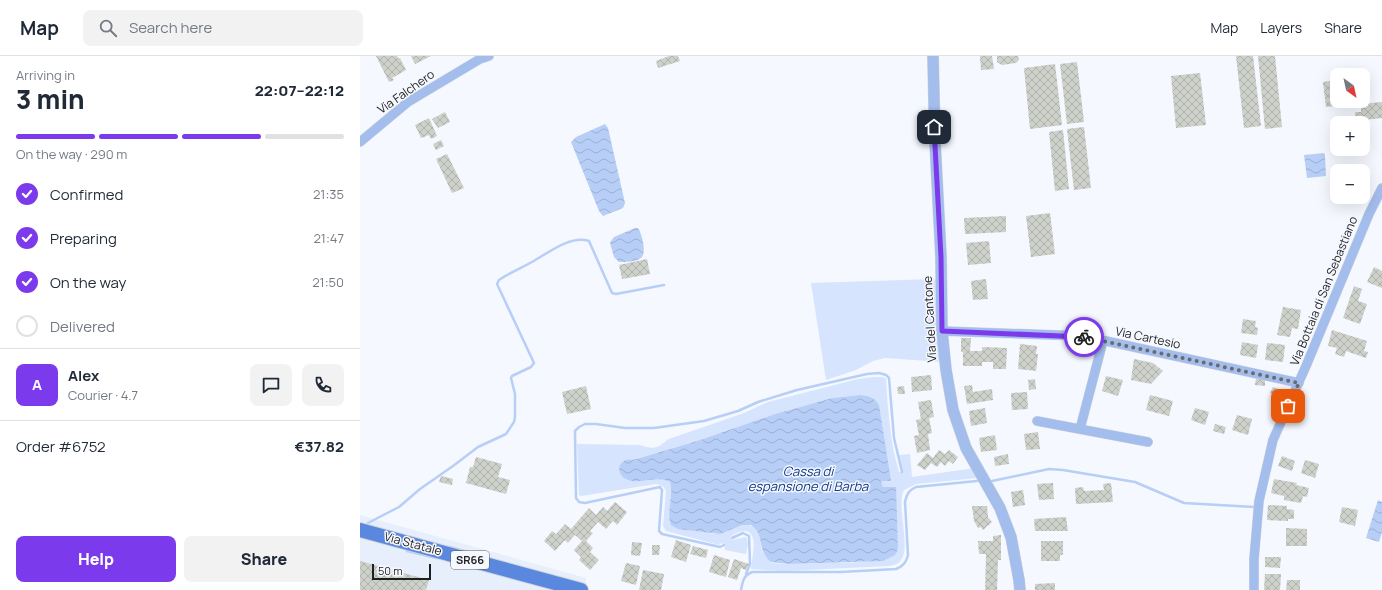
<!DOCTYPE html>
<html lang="en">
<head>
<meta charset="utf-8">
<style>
	:root { --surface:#fff; --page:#f2f2f3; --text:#1f2937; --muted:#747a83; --line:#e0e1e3; --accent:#7c3aed }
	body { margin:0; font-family:Manrope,sans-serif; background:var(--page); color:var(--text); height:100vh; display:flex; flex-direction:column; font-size:15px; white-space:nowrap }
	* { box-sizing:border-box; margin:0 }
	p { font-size:13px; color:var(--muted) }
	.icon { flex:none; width:22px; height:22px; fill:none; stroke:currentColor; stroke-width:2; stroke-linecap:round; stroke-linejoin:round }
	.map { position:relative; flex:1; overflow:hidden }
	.drawer { display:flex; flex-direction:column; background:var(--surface); width:360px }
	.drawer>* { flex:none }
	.needle { width:26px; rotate:147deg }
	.fabs { position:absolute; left:970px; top:12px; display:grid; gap:8px }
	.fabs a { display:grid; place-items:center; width:40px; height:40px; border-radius:8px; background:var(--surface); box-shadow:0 4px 16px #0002; font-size:20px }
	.scale { position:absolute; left:12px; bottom:10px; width:59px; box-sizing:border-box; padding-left:4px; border:2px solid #1e1f21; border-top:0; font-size:11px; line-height:14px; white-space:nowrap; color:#1e1f21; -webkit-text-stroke:3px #f5f8fe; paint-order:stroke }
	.pin { position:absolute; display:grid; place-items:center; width:34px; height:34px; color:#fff; margin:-17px; border-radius:8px; box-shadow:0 2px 6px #0006 }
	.courier { position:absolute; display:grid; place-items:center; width:40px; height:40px; margin:-20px; border:3px solid #7c3aed; border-radius:50%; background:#fff; color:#222; box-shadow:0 1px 5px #0007 }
	.overview em { font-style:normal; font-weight:800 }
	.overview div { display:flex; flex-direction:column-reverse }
	.overview { display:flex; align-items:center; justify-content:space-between; height:68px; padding:0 16px }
	h1 { font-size:26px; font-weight:800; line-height:30px }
	.bar { display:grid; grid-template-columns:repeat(4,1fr); gap:6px 4px; align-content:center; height:48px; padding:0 16px }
	.bar i { height:5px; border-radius:3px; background:var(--line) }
	.bar .on { background:var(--accent) }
	.bar p { grid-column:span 4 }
	.line { display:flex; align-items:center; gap:10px; padding:0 16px; border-top:1px solid var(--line) }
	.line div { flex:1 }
	.round { display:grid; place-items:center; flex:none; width:42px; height:42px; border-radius:8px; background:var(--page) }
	ol { padding:0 16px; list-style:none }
	li { display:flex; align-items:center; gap:12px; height:44px }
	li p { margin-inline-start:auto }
	li .icon { padding:4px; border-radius:50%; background:var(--accent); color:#fff; stroke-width:4 }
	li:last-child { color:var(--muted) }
	li i { width:22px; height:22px; border:2px solid var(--line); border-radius:50% }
	.button { display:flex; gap:8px; margin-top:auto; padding:8px 16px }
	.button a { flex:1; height:46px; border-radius:8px; background:var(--accent); color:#fff; font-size:16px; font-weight:800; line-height:46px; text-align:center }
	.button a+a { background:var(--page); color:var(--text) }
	header { display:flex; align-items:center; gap:24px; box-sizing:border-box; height:56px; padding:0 20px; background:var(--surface); border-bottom:1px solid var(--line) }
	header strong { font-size:19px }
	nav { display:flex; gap:22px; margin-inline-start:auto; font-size:14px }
	.search { width:280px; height:36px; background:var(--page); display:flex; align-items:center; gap:10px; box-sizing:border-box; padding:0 14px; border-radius:8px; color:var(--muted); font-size:15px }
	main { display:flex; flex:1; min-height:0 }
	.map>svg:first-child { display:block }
	.built { fill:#e8effc }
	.green { fill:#d6e4fe; fill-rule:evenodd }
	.water { fill:url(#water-waves) }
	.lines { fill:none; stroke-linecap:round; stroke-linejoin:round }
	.stream { stroke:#b7cef7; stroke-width:2.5 }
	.building { fill:url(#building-cross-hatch) }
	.minor-casing { stroke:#d3d5db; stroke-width:10 }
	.tertiary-casing { stroke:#d3d5db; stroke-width:12 }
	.primary-casing { stroke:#d3d5db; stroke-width:16 }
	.minor { stroke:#a3bded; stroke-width:9 }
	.tertiary { stroke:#a3bded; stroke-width:11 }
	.primary { stroke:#5a88de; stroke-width:14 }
	.done { stroke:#696b6e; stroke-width:4; stroke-dasharray:0 7.2 }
	.route { stroke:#7c3aed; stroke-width:5 }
	.labels { text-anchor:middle; stroke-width:3; stroke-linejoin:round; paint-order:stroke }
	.shield { fill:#f5f8fe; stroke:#5e6063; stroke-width:1 }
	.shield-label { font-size:11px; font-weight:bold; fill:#1e1f21 }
	.street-label { font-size:12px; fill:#1e1f21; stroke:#f5f8fe }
	.water-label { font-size:13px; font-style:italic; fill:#143a87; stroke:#f5f8fe }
</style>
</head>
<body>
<header>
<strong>Map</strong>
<div class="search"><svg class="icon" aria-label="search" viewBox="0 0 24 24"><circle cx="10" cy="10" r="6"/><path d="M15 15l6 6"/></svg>Search here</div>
<nav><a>Map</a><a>Layers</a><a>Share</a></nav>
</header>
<main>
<section class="drawer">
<div class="overview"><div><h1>3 min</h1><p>Arriving in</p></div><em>22:07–22:12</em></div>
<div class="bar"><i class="on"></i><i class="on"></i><i class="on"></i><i></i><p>On the way · 290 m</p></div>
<ol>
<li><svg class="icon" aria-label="check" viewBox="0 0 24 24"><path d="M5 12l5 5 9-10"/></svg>Confirmed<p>21:35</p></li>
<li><svg class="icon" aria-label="check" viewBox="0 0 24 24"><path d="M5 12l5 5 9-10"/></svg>Preparing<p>21:47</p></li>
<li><svg class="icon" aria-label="check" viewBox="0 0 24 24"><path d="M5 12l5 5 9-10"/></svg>On the way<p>21:50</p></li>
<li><i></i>Delivered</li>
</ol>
<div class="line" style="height:72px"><b class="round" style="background:var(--accent);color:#fff">A</b><div><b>Alex</b><p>Courier · 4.7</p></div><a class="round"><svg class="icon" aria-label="chat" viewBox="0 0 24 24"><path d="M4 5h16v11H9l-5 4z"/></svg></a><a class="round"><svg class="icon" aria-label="phone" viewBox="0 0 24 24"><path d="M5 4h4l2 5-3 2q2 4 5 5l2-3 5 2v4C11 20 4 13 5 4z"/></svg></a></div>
<div class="line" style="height:52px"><div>Order #6752</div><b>€37.82</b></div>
<div class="button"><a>Help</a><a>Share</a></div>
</section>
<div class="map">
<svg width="1022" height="534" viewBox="0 0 1022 534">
	<defs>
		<pattern id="water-waves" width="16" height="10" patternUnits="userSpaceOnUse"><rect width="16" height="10" fill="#b7cef7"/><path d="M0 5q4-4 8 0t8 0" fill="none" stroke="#9db0d3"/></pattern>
		<pattern id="building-cross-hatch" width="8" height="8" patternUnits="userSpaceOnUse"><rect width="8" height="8" fill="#ced0ca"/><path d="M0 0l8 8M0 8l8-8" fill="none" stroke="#b0b2ad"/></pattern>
	</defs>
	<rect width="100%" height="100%" fill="#f5f8fe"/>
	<path class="built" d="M0 459 226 522V534H0Z"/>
	<path class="green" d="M574 223 577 225 582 306 525 302 513 305 496 314 466 324 451 227Z
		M514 321H523L526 323C528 354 530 386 539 416H543L539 399 550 398 552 421 615 412 618 422 556 428 544 434C535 451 554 496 538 507 535 509 532 509 529 510L424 515 391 513C391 504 400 477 385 475 379 475 374 478 370 481L372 484 386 481 388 488 386 498 365 494 364 489 362 487 359 489 306 475 303 470 306 435C304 430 301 429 296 428L221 440 219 439 217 388 280 389C286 391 295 394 301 389 304 387 305 385 309 383L384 357 408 346 498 323ZM500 339 531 424 521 425 523 431H536L507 506 429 508 412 507C409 504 405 501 403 497 399 488 403 475 392 470 377 462 360 487 342 474 332 467 320 452 311 444L312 432 310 426C299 420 288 423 277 425L266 404 275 403 337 385 415 358 472 342Z"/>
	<path class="water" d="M245 68 248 72 265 147 263 152 243 160 239 155 211 86 216 81Z
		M964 97 965 99 966 120 947 122 944 99Z
		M275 172H278C282 178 287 197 281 202 276 206 265 206 259 206L254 201 250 187 251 185 254 181Z
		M500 339C509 340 514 341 519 349L531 425H521L523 431H536L538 493 535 499 523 505 429 508 411 506C396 495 406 479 391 469H382L360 478 318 473 311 469C306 455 314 440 310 426 295 418 279 430 266 423 258 419 256 408 266 404 268 403 273 404 276 403L337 385 415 358 472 342Z
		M1018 444 1022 446V476L1019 486 1006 482Z"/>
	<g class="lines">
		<path class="stream" d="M632 425 689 413 703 414 775 426 824 447 894 451
			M8 467 39 451 60 433 93 410 118 391 146 378 154 366 155 361V338L151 322 152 320 171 311 174 307 137 228 139 224C149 217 161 212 172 206 188 197 210 179 229 185L252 237 256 238 304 229
			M372 482 383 477 389 480 390 508 386 518
			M364 489 360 491 302 478 299 475 302 434 300 431 225 447 219 446 216 442 215 375 219 371 225 368H236L265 372H294L344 365 378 355 398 346 437 334 507 318 519 317 526 319 529 322 534 382 542 416
			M87 491H90L122 500
			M47 495 76 502H78
			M381 534C383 525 383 520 392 516H481L536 513C543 510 546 507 548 499L545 446C547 438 548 435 556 431L617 425"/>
	</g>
	<path class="building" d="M16 0H37L38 2H40L46 14 32 22 34 24 29 26Z
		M51 0H71L55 8Z
		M309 0H318L320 5 298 12 296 5Z
		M620 0H632L634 13 621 14Z
		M637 0H658L659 4 656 7 642 9 637 6Z
		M876 0H893L901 70 884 72Z
		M898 0H915L922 71 905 73Z
		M717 6 724 66 707 68 700 8Z
		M695 8 702 69 670 73 664 12Z
		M840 17 846 69 816 72 811 20Z
		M977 24V45H984L985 49 966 51 963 26Z
		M1022 46V62L996 65 995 56H1001V48Z
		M85 56 90 66 78 72 72 63Z
		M69 62 77 80 71 83 69 79 61 82 55 69Z
		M724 71 731 132 714 134 707 73Z
		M703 74 709 133 695 135 689 76Z
		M81 84 84 90 76 94 73 88Z
		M87 98 104 132 92 137 76 103Z
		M690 157 695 198 671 201 666 160Z
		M646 160V176L605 178 604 162Z
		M629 185 631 207 608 209 606 187Z
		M287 203 290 218 262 223 259 209Z
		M1014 211 1022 215V232L1007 226Z
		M626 223 628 243 613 244 611 225Z
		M994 230 1002 233 998 245 1007 248 1000 268 983 262Z
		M923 251 941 254 938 273 932 272 930 281 917 279Z
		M883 263 896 265 895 271 898 272 897 279 881 277Z
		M972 274 1007 285 1004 295 1008 296 1006 302 986 295 984 301 975 298 977 292 968 290Z
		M601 282H611L610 295H622V291L647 292 646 313H633V306H622V310H603V296H601Z
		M882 286 898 289 896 302 880 299Z
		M907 287 925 289 923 306 905 304Z
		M660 288 677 290 676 298H678L676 315 658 313Z
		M774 303 793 307 803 315 791 328 771 324Z
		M571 319 572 334 552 336 551 321Z
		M746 320 763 324 758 340 742 335Z
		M896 322 905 323V330L895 329Z
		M675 323 676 333 669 334 668 324Z
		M612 329 613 336 632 333 633 344 607 348 604 330Z
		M226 330 231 353 207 358 202 336Z
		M544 330 545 338H538L537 331Z
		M913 331 930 338 926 350 913 345 915 339 910 337Z
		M667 336 668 353 652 354 651 337Z
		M790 339 813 345 809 360 786 354Z
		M571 344 574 361 569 362 572 377 568 378 570 394 557 397 554 380 559 379 556 364 561 363 558 346Z
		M625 352 627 367 611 370 609 355Z
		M835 352 849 356 845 369 831 364Z
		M877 359 892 363 888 379 872 374Z
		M855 368 866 371 864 378 853 375Z
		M678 376 680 393 666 394 664 378Z
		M635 379 637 394 621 396 619 382Z
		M579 394 585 398 589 394 598 401 593 408 589 405 585 410 581 406 577 411 571 407 565 414 557 409 567 397 573 402Z
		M648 398 649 408 635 410 634 401Z
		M922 400 935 405 932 415 918 410Z
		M116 401 142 408 138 421 150 424 146 438 106 427 110 411H113Z
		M945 404 959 408 955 422 941 417Z
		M81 420 93 423 92 429 79 426Z
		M914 423 937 427 936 429 949 432 947 441 943 440 941 447 924 444V440L911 437Z
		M693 427 694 443 679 444 677 428Z
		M751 427 753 446 716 448 715 432 723 431 724 435 744 434 743 428Z
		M663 434 665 449 653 451 651 436Z
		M255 446 267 456 257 469 253 465 246 473 238 466 230 475 233 477 226 485 233 492 230 496 239 504 230 514 219 504 221 501 214 494 222 485 215 479 208 487 205 484 195 495 184 485 192 475 196 478 205 468 211 473 229 452 236 459 243 451 247 455Z
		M908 449 927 450V453L934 454V463H928V465L907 464Z
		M612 450H627L628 461 632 466 623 474 621 471 618 472 614 465Z
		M982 451 998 454 995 470 979 466Z
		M706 461 708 475H675L674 463Z
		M926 472 947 473V490H926Z
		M641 479V504H638L637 534H625L626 498H619L618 485H633V480Z
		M316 484 331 489 326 506 311 501Z
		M681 485H703V499H700V505H681Z
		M272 486 282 487 280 500 271 499Z
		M292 489H300L299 499H292Z
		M333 490 348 494 346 502 330 498Z
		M354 499 370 504 366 521 349 516Z
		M905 501H921L920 512 905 511Z
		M374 503 389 508 386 514 381 512 377 524 368 521Z
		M0 505 69 524 66 534H0Z
		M266 507 280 510 276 529 261 525Z
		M283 514 304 518 301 534H279Z
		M905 518H921L920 534H904Z
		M927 524H940V534H926Z
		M695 527V534H675V528Z"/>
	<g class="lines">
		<g class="minor-casing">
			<path id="minor" d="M0 86 48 46 120 3 129 0
				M582 275 723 280 939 327
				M677 365 788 386
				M720 373 743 285
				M894 534V503L899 445 913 384 946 310 1009 158 1022 132"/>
		</g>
		<g class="tertiary-casing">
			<path id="tertiary" d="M573 0 575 85 581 201 582 275 586 314 593 354 606 392 640 452 651 481 659 524 660 534"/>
		</g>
		<g class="primary-casing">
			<path id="primary" d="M0 474 221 534"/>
		</g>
		<use href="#minor" class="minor"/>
		<use href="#tertiary" class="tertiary"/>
		<use href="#primary" class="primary"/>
	</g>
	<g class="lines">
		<path class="done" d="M724 281 939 327 928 350"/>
		<path class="route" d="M574 71 581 201 582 275 724 281"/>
	</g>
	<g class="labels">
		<rect class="shield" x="91" y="495" width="38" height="18" rx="3"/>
		<g class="shield-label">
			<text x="110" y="508">SR66</text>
		</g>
		<g class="street-label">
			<text transform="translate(46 36) rotate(-35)" y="4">Via Falchero</text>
			<text transform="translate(964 235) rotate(-68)" y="4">Via Bottaia di San Sebastiano</text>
			<text transform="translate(570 263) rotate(-93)" y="4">Via del Cantone</text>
			<text transform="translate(788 282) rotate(12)" y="4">Via Cartesio</text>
			<text transform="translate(53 488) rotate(15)" y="4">Via Statale</text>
		</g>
		<g class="water-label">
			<text x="448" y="420">Cassa di<tspan x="448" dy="15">espansione di Barba</tspan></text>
		</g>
	</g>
</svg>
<div class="fabs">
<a><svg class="needle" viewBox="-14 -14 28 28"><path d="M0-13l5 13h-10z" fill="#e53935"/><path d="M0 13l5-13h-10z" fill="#747a83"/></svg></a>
<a>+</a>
<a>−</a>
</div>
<div class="scale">50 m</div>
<div class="pin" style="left:928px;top:350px;background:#ea580c"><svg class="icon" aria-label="bag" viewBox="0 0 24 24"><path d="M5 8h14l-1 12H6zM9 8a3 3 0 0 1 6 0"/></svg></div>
<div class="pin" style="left:574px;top:71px;background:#1f2937"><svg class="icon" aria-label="home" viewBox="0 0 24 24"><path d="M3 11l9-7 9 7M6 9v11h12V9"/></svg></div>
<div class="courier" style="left:724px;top:281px"><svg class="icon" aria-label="bike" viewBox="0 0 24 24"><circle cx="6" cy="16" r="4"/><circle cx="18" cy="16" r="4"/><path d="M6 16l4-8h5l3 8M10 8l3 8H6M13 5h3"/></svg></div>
</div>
</main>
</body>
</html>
